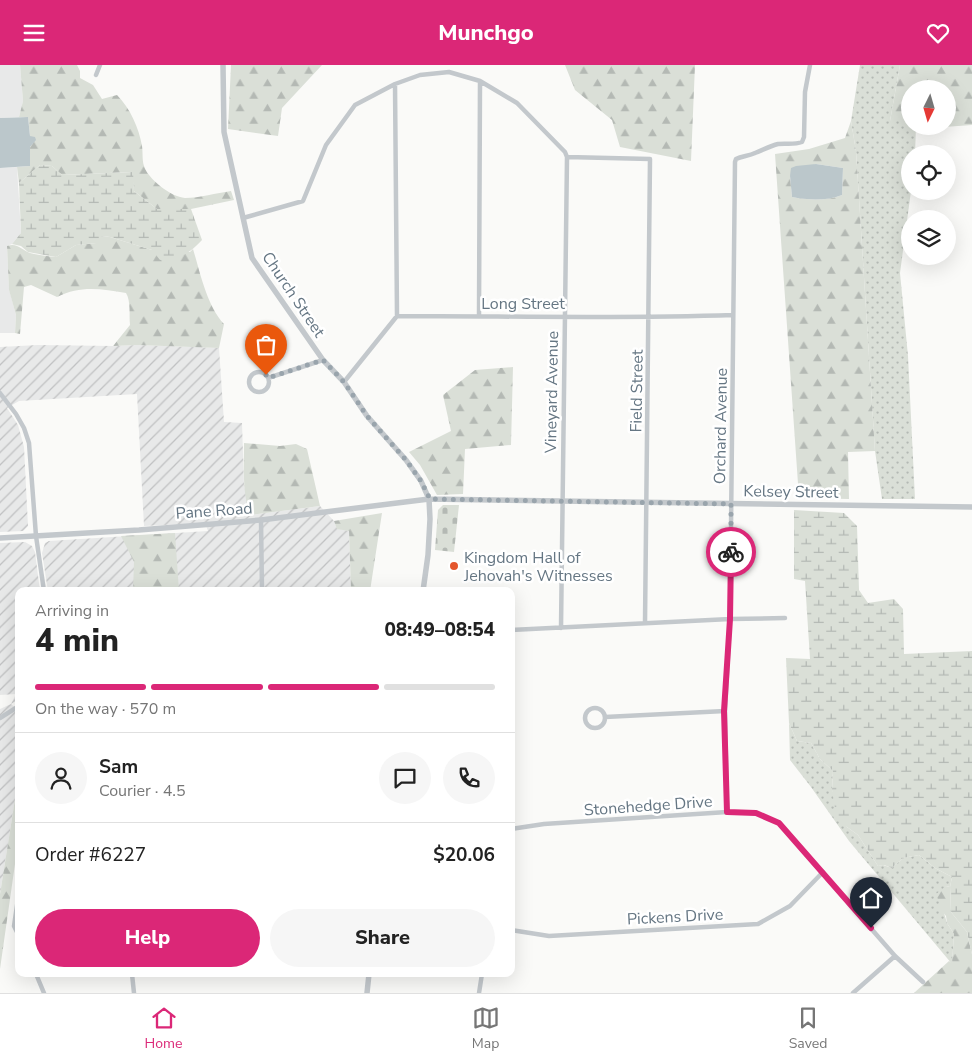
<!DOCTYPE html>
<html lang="en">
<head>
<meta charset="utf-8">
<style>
	:root { --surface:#fff; --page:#f6f6f6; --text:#222; --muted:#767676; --line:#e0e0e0; --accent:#db2777 }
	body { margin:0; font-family:"Nunito Sans",sans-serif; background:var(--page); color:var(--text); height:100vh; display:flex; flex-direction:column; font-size:19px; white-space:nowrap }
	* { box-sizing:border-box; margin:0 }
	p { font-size:16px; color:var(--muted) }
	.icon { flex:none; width:28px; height:28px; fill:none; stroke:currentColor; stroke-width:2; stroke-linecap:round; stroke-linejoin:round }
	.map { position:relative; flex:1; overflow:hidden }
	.details { position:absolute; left:15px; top:522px; width:500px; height:390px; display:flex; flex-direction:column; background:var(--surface); border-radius:10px; box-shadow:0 5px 20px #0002 }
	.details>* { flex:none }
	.needle { width:32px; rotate:185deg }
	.buttons { position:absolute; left:901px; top:15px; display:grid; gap:10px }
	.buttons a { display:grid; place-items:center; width:55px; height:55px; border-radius:50%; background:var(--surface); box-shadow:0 5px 20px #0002; font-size:25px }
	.pin { position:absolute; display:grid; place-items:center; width:42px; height:42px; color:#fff; margin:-51px -21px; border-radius:50% 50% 50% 0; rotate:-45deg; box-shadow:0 0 5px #0007 }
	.pin .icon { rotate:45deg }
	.courier { position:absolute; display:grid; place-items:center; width:50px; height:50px; margin:-25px; border:4px solid #db2777; border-radius:50%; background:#fff; color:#222; box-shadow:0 1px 6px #0007 }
	.summary em { font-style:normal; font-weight:800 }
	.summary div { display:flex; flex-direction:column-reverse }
	.summary { display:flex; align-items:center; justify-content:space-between; height:85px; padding:0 20px }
	h1 { font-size:32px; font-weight:800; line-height:38px }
	.bar { display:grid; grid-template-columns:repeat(4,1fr); gap:8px 5px; align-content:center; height:60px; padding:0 20px }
	.bar i { height:6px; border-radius:4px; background:var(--line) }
	.bar .on { background:var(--accent) }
	.bar p { grid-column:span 4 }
	.line { display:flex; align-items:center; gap:12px; padding:0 20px; border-top:1px solid var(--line) }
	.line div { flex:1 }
	.round { display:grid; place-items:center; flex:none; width:52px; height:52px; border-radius:26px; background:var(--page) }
	.primary-button { display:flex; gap:10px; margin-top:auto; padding:10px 20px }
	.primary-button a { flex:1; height:58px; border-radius:30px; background:var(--accent); color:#fff; font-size:20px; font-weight:800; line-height:58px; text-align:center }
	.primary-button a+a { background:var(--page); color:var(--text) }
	header { display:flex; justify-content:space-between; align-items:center; height:65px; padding:0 20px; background:var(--accent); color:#fff; font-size:22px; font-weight:800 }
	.menu { display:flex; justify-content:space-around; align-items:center; height:70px; border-top:1px solid var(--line); background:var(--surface); font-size:14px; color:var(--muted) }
	.menu a { display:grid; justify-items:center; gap:2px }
	.menu .on { color:var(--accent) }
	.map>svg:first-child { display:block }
	.built { fill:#e8e9e9 }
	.industrial { fill:url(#industrial-furrows) }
	.grass { fill:url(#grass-dots) }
	.forest { fill:url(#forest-firs); fill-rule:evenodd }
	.wetland { fill:url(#wetland-marsh) }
	.cemetery { fill:url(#cemetery-stones) }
	.water { fill:#bbc7cb }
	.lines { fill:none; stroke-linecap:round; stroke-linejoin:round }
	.minor { stroke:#c3c8cc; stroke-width:4.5 }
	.tertiary { stroke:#c3c8cc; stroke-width:5.5 }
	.done { stroke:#99a4ac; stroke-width:5; stroke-dasharray:0 9 }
	.route { stroke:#db2777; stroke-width:6 }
	.poi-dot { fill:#e4572e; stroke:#fff; stroke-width:2 }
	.labels { text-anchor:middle; stroke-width:5; stroke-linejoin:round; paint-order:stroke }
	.street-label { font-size:16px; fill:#657683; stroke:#fff }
	.poi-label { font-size:16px; fill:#657683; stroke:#fff; text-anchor:start }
</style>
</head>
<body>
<header><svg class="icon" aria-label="menu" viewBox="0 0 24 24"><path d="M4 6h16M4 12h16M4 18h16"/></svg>Munchgo<svg class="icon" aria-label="heart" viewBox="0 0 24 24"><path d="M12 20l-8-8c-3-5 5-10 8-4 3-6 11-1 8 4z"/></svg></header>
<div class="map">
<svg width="972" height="928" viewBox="0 0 972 928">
	<defs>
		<pattern id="industrial-furrows" width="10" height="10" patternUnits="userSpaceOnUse" patternTransform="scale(1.25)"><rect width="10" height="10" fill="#e8e9e9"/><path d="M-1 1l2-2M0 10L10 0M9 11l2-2" fill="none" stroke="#c0c1c2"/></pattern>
		<pattern id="grass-dots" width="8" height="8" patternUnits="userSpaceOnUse" patternTransform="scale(1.25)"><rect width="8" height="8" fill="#dadfd7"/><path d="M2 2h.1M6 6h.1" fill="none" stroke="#b4b9b4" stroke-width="1.8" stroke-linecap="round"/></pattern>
		<pattern id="forest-firs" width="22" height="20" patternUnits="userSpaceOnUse" patternTransform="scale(1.25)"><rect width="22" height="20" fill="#dadfd7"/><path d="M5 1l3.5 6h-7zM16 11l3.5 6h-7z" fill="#b4b9b4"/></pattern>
		<pattern id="wetland-marsh" width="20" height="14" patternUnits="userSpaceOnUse" patternTransform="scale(1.25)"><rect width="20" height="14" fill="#dadfd7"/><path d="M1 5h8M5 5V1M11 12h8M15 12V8" fill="none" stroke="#b4b9b4"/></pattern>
		<pattern id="cemetery-stones" width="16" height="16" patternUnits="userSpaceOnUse" patternTransform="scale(1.25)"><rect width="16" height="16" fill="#dadfd7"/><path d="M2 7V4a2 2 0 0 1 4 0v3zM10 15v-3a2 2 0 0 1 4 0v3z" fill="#b4b9b4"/></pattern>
	</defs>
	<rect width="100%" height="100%" fill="#fafaf8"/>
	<path class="built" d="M0 0H20L23 36 19 52 0 53Z
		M17 102 21 168 12 179 7 181 9 224 16 250 15 268H0V103Z"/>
	<path class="industrial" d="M38 280 113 281 137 280 219 283 224 357 242 358 244 419 250 450 320 441 334 456 337 463 349 466 351 526H48L42 488 45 478 49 476 208 466 205 458 144 461 137 329 19 336 7 343 18 360 24 382 28 461 23 466 0 467V282Z
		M25 477 32 481 35 487 40 526H19V634L11 639 19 646V709L0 829V644L11 639 16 629 0 630V478Z"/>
	<path class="grass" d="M860 0H900L890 56H910V61H916L915 89H910V126H911L900 208 908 291 915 434H882L875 386 856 86 851 56Z
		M789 658 797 676 811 678 820 694 833 706 832 725 847 762 858 770 878 801 883 800 892 803 903 793 919 790 935 803 952 812 950 822 946 821 941 838 947 858 954 869 952 899 849 776 811 722 790 695Z"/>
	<path class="forest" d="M20 0H77L80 6V13L93 20 102 34 117 30C130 43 139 63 142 81 143 88 142 95 144 101 148 114 171 132 185 133 200 133 216 128 231 126L234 135 191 144H157L134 126 132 107 62 110 52 101 40 100 19 118 17 102 30 101V82L33 78 30 71 28 52H19L23 36Z
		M231 0H322L282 43 278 71 228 64Z
		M565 0H695L691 96 620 82 612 55 575 25Z
		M900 0H972V60L916 64V61H948V24H910V56H890Z
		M851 56 856 86 875 386 848 387 849 434 799 433 775 89 809 84 845 73ZM816 99 843 103 842 130C828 136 807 135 792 132L790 111Z
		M101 171 110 172 152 185 190 187 193 184C200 207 207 241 224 259L219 283 137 280 113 281 130 260C129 250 131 236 126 228 101 224 81 220 57 232L31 220 24 222 20 269 15 268 16 250 9 225 7 181C17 177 22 185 30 188 38 190 47 191 56 192L76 180 96 178Z
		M513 302 511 380 465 384 463 429 437 430 420 400 409 387 451 366 443 330 475 305Z
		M244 378 280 381 296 379 307 384 320 441 250 450C242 427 244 402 244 378Z
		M382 448 370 526H351L349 466 337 464 334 456Z
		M175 468 179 526H133L134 497 121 471Z
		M19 709V771L0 904V829Z
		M946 821 950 822 951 847 967 867 972 890V928H914L949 896 952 898 954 869 947 858 946 851 941 845V838L935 830Z"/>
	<path class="wetland" d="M40 100 52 101 62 110 133 107 134 126 157 144H191L202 175C187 191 181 192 160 195L152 185 110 172 102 171 97 178 76 180 56 192 28 187 21 181 12 179 21 168 19 118Z
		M794 445 844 448 857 461 859 525 868 538 894 534 903 544 904 589 972 586V890L967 867 951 847 950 822 952 812 935 803 919 790 903 793 892 803 884 800 878 801 858 770 847 762 836 749 832 725 833 706 820 694 811 678 797 676 789 658 786 593 810 594 805 516 794 514Z"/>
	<path class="cemetery" d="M443 440H459L454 487 435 485 438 445Z"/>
	<path class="water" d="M28 52 30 71 35 72 36 75 30 82V101L0 103V53Z
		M816 99 843 103 842 130C828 136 807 135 792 132L790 111 791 103 796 101Z"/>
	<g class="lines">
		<path class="minor" d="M96 10 100 0
			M395 19 397 251
			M243 153 303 136 326 80 355 40 395 19 420 10 449 7 480 16 517 38 565 87 567 92 650 94 645 558
			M479 251 480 16
			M249 317a10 10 0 1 1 20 0a10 10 0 1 1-20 0Z
			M268 313 323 295
			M344 317 397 251C509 251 621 254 733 250
			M0 328 16 349 24 363 29 378 36 471 44 526
			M261 455 262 526
			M561 563 567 92
			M511 565 730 554 785 553
			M585 653a10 10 0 1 1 20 0a10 10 0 1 1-20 0Z
			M605 652 725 646
			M0 653 19 641
			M727 747 725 646 730 554 735 97 736 94C742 91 749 91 755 88 763 85 770 81 778 79 786 78 794 80 802 77L804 72 805 27 810 0
			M511 764 544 759 727 747 756 748 779 758 895 891 923 917
			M19 827 14 861 19 871
			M511 865 549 871 758 859 790 841 823 807
			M36 909 44 928
			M132 909 134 928
			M479 928 482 909
			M853 928 895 891"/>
		<path class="tertiary" d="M223 0 224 67 252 193 323 295 344 317 367 351 406 395 421 416 429 434 430 454 428 490 423 526
			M0 473 139 465 261 455 429 434 972 442
			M367 928 369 909"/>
	</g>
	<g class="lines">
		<path class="done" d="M266 310 268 313 323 295 344 317 367 351 406 395 421 416 430 434 731 439V487"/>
		<path class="route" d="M731 487 730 554 724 646 727 747 756 748 779 758 871 863"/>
	</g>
	<circle class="poi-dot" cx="454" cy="501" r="5"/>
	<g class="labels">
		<g class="street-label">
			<text transform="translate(294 229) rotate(56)" y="6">Church Street</text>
			<text x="523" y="244">Long Street</text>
			<text transform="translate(636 326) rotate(-89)" y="6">Field Street</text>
			<text transform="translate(551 327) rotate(-89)" y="6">Vineyard Avenue</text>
			<text transform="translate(720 361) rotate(-89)" y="6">Orchard Avenue</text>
			<text transform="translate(791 426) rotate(1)" y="6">Kelsey Street</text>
			<text transform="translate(214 445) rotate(-4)" y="6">Pane Road</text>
			<text transform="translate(648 740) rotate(-4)" y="6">Stonehedge Drive</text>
			<text transform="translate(675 851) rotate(-3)" y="6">Pickens Drive</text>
		</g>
		<g class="poi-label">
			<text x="464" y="498">Kingdom Hall of<tspan x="464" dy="18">Jehovah's Witnesses</tspan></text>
		</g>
	</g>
</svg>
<div class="buttons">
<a><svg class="needle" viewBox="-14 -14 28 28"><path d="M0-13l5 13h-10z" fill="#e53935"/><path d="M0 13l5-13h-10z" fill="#767676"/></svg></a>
<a><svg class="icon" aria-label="locate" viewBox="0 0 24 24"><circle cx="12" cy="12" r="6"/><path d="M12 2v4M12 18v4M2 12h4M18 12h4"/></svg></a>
<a><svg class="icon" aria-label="layers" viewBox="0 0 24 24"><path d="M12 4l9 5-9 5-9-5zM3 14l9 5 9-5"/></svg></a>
</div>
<div class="pin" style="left:266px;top:310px;background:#ea580c"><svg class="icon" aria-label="bag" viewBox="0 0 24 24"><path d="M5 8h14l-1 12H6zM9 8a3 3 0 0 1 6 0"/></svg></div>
<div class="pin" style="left:871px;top:863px;background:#1f2937"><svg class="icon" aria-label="home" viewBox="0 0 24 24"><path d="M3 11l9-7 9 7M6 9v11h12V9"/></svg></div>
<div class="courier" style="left:731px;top:487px"><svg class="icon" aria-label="bike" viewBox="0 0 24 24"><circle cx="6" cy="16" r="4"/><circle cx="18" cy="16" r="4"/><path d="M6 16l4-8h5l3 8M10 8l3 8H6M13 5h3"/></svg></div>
<section class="details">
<div class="summary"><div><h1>4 min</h1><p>Arriving in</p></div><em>08:49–08:54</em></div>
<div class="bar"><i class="on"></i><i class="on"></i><i class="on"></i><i></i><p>On the way · 570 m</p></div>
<div class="line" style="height:90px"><a class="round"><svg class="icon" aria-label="person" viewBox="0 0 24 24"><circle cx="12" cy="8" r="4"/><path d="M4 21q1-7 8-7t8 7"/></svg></a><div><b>Sam</b><p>Courier · 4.5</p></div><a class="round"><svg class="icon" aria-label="chat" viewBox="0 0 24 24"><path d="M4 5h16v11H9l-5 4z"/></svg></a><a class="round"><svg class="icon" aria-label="phone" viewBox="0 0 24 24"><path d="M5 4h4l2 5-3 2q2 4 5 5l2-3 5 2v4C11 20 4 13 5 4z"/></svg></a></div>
<div class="line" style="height:65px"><div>Order #6227</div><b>$20.06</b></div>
<div class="primary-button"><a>Help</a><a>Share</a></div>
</section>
</div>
<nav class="menu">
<a class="on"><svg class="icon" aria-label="home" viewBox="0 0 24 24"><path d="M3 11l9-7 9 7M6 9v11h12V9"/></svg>Home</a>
<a><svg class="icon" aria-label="map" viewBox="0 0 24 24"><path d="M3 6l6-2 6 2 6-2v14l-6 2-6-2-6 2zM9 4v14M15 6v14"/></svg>Map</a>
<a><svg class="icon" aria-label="saved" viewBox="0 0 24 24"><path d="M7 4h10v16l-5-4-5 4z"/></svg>Saved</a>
</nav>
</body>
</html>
